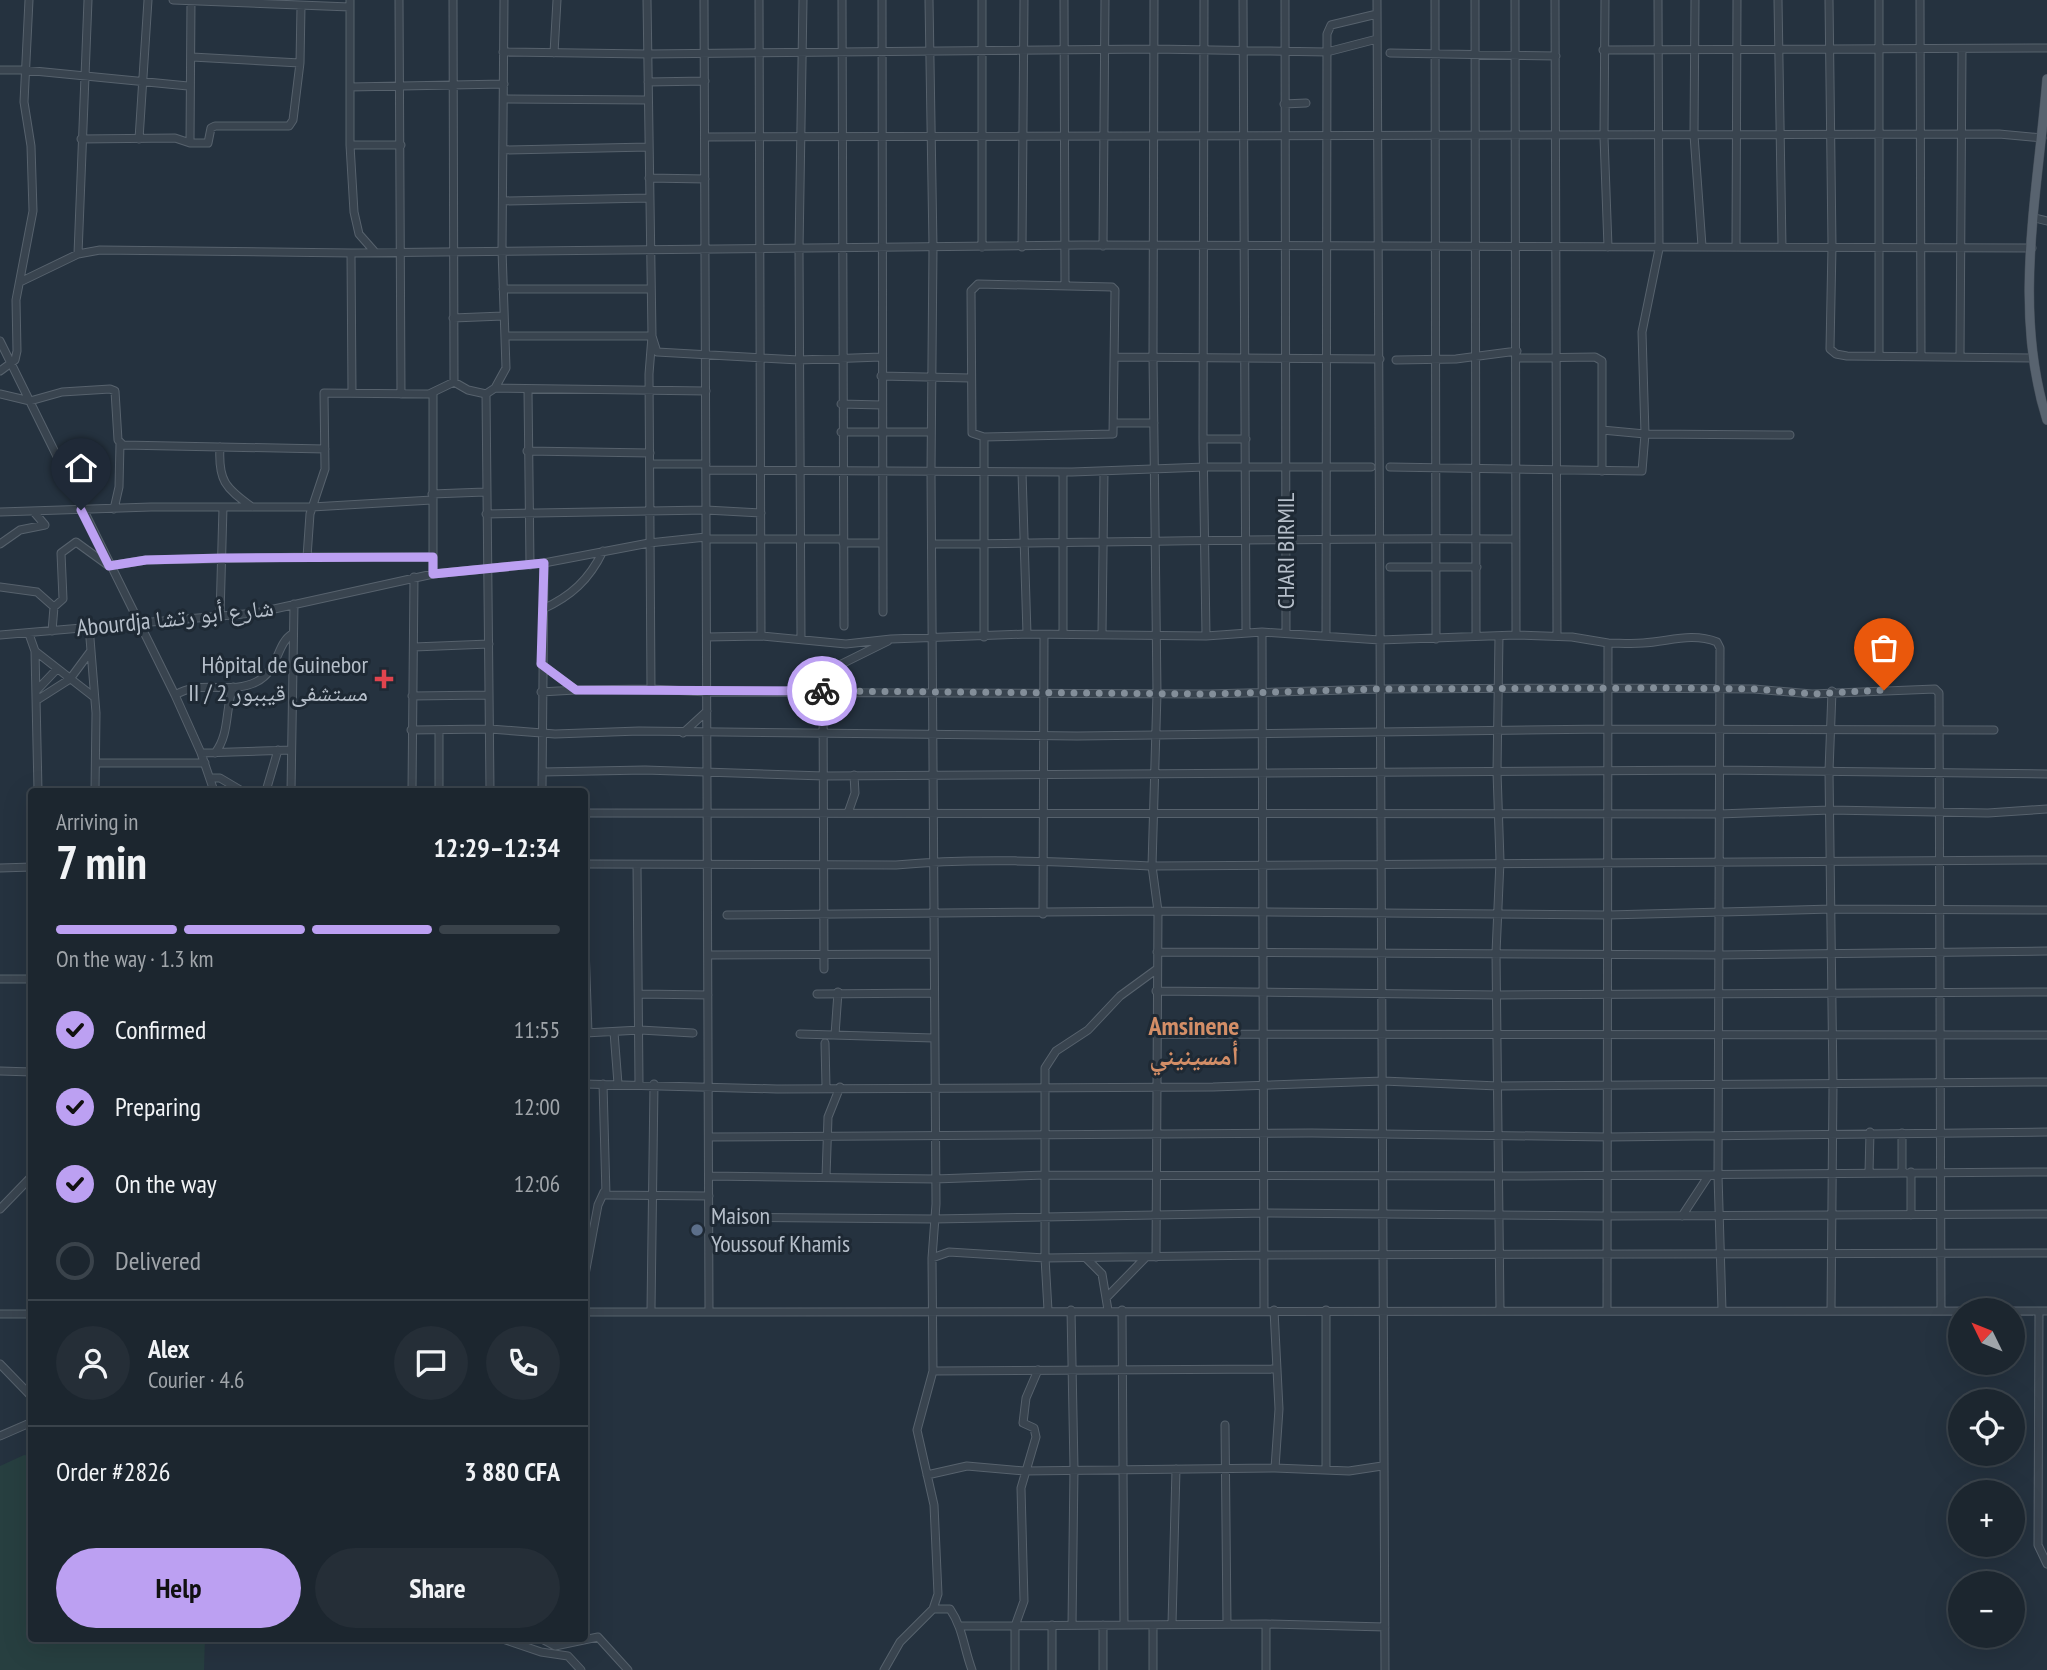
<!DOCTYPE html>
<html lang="en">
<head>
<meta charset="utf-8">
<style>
	:root { --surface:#1c262f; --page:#252e37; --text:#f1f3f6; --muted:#a0a5aa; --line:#3a434b; --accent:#bca0f2 }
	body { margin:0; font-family:"PT Sans Narrow","Noto Naskh Arabic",sans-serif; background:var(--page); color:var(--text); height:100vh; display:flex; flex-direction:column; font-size:26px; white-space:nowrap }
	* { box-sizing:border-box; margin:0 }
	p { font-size:23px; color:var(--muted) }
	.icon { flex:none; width:38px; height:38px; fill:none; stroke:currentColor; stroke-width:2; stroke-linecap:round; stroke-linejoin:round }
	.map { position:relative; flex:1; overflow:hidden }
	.sheet { position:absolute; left:28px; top:788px; width:560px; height:854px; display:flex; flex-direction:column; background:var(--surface); border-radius:7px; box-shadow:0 7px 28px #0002,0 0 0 2px var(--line) }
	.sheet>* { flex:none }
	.needle { width:46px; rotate:313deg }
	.controls { position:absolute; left:1948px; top:1298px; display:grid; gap:14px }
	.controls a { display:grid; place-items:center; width:77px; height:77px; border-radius:50%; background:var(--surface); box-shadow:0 7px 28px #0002,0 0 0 2px var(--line); font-size:35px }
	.pin { position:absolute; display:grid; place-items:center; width:60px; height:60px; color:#fff; margin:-72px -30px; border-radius:50% 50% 50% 0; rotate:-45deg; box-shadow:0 0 7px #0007 }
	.pin .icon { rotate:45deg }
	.courier { position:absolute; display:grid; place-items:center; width:70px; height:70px; margin:-35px; border:5px solid #bca0f2; border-radius:50%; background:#fff; color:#222; box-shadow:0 2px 9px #0007 }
	.overview em { font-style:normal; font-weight:700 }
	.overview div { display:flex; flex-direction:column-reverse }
	.overview { display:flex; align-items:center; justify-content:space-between; height:119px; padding:0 28px }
	h1 { font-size:46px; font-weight:700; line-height:52px }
	.bar { display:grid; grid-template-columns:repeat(4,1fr); gap:10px 7px; align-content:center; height:84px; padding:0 28px }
	.bar i { height:9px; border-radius:5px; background:var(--line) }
	.bar .on { background:var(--accent) }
	.bar p { grid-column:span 4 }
	.line { display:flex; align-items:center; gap:18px; padding:0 28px; border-top:2px solid var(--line) }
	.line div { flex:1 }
	.round { display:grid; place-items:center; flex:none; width:74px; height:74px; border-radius:37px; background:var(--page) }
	ol { padding:0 28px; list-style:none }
	li { display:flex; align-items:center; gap:21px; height:77px }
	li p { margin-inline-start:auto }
	li .icon { padding:7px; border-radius:50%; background:var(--accent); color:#111; stroke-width:4 }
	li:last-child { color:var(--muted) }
	li i { width:38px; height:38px; border:4px solid var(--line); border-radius:50% }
	.cta { display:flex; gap:14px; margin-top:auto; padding:14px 28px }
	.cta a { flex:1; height:80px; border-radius:42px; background:var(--accent); color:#111; font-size:28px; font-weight:700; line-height:80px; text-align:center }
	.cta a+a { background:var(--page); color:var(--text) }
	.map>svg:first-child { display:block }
	.green { fill:#273f40 }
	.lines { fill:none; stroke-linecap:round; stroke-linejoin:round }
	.minor-casing { stroke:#57626d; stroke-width:9 }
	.major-casing { stroke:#434d58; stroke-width:10 }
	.minor { stroke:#39444f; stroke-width:7 }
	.major { stroke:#58636f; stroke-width:9 }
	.done { stroke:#838e99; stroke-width:7; stroke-dasharray:0 12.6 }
	.route { stroke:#bca0f2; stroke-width:9 }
	.health-dot { fill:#e0444e; stroke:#1e2934; stroke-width:2.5 }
	.service-dot { fill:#5c6f8a; stroke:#1e2934; stroke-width:2.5 }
	.labels { text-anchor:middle; stroke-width:6; stroke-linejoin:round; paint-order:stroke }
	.street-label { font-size:24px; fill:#b6bfca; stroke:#1e2934 }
	.poi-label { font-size:24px; fill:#b6bfca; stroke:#1e2934; text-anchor:end }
	.neighbourhood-label { font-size:26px; font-weight:bold; fill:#d38e67; stroke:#1e2934 }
</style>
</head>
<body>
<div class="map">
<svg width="2047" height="1670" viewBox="0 0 2047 1670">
	<rect width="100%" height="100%" fill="#25323f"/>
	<path class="green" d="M24 1455 32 1456V1638H205L204 1670H0V1466Z"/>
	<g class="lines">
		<g class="minor-casing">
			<path id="minor" d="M173 0 350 7
				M350 0V145L354 212 359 234 374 251
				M399 0 401 394
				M453 0 454 382
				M647 0 652 336 649 374 651 689 707 692 1209 694 1380 689 1609 688 1754 689 1812 694 1935 689 1939 693 1941 1311
				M704 0 709 1310
				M759 0 761 636
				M842 0 844 626
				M882 0 883 612
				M982 0V247
				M1064 0 1065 285
				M1154 0 1153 357 1157 693 1152 866 2047 860
				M1204 0 1203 439 1206 636
				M1243 0 1246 633
				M1285 0 1286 633
				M1377 0 1385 1670
				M1435 0 1436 639
				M1475 0 1476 636
				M1515 0 1516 635
				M1555 0 1557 636
				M1605 0 1604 137 1608 247
				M1658 0 1659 246
				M1695 0 1694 135 1702 246
				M1778 0 1782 247
				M1829 0 1832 246 1830 349 1836 354 1847 356 2032 358
				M1879 0V356
				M1920 0 1921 355
				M1603 50 2047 48
				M503 52 647 54 1154 49 1327 52 1377 39
				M554 53 557 0
				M1390 53 1556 56
				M192 57 300 63
				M0 70H24L188 86
				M648 82 705 81
				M350 87 504 84
				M504 99 648 100
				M1284 104 1306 103
				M705 137 1999 134 2042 138
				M81 139 175 138 190 143H208L211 128 215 126H289L293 120 300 63 301 6
				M139 139 148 0
				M190 143 191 0
				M350 145H401
				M503 150 649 147
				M649 178 705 179
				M503 201 649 198
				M2035 218 2047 221
				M1103 246 1105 0
				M1736 246 1737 0
				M1022 247 1024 0
				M1659 249 1642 332 1645 434 1790 435
				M351 253 352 392
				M78 254 88 0
				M20 282 78 254 100 250 351 253 1082 245 2032 248
				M978 284 1112 287 1115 290 1113 434 984 437 972 433 971 291Z
				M503 289H649
				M453 318 503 316
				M506 336H652L657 352 799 360 881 357
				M0 341 175 695 201 753 214 791
				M1115 357 1380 359
				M1960 357 1962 49
				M1517 358 1595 357 1602 361V471
				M1396 360 1456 359 1517 351
				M0 371 15 360 17 351 16 300 33 211 31 146 24 102 29 0
				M881 376 970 378
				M495 388 506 368 502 250 504 0
				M528 390 530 565
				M433 393V574
				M0 394 30 401 62 392 110 389 115 391 118 440 123 445 325 449
				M486 394 490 791
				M841 404 882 405
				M1115 423H1154
				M841 432H931
				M984 437V637
				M1203 439H1246
				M220 447C218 480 225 488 252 507
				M527 451 650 453
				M650 464H706
				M1390 467 1642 471 1645 434 1602 430
				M706 470 1072 472 1205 467H1371
				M1022 472 1027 634
				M1063 472V634
				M432 494 485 492
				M114 509 119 487 120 443
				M0 512 151 507H312L432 500
				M486 514 706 510 761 513
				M706 539H843
				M843 543H881
				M0 544 20 530 45 525 34 512
				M932 544C1127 543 1321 537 1516 539
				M433 557H307L310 514 325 469 324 393 429 394 454 382 468 390 486 394 495 388 706 391
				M1390 567H1477
				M0 587 37 592 54 607 63 599 61 553 76 542 109 566 146 560 307 557
				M543 609C571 596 589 580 603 551
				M220 616 223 507
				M89 626 96 713 95 791
				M52 631 54 607
				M1262 632 1264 1310
				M1102 633 1104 471
				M29 634 35 651 38 791
				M0 635 256 613 433 574 544 563 649 543 706 537
				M1326 636 1327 34 1331 25 1377 14
				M1499 636 1497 772 1500 861 1496 953 1500 1310
				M707 637 761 636 846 644 891 639 1027 634 1206 636 1262 632 1380 640 1516 635 1572 637 1608 643 1607 1310
				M801 639 799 250 803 0
				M1608 643C1619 643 1631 644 1643 643 1668 642 1691 632 1717 642L1720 648 1718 1175 1722 1310
				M414 647 489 644
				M35 651 94 697
				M541 664 576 690 651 689
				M37 690 57 669
				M789 690 888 641
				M823 691 824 969
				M541 692 575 690
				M175 695C201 679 230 695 256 682 279 671 276 644 292 634
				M412 696 489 695
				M37 700 70 679 90 652
				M411 730 490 729 555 734 639 731 1077 736 1608 729 1994 730
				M683 733 707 711
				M201 753 291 750
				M215 753C230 734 225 709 233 687
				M96 763H205
				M542 772 645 770 824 776 1720 770 2047 774
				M210 778H220L242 791
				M266 791 278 750
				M291 791 294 604
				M412 791 414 577
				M439 791V730
				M542 791 544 563
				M584 813 1719 814 1830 810 1988 813 2047 809
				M848 813 855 793 854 775
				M584 864 896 865C980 857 1067 862 1152 866L1158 911 1156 1257
				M637 865 639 1083
				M0 868 32 867
				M1043 914 1044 635
				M727 915 1158 911 1608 915 1832 909 2047 910
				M584 917 588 1033
				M1157 952 1719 955 2047 951
				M708 955 933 954
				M0 979H32
				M1156 991 1498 995 2047 992
				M640 994 708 995
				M817 994 933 993
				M614 1032 618 1084
				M585 1033 640 1030 693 1033
				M800 1034 933 1038
				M1155 1034 2047 1035
				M835 1035 838 992
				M825 1043 826 1087
				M0 1071 32 1072
				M584 1084 777 1089 1213 1087 1383 1081 1498 1086 2047 1082
				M603 1084 606 1195 709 1196
				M709 1137 1312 1133 1608 1137 2047 1132
				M1902 1172V1133
				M1869 1173 1870 1132
				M709 1176 935 1179 1046 1175 1518 1176 2047 1172
				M826 1177 828 1117 840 1087
				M0 1209 32 1176
				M1911 1215V1172
				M1682 1216 1709 1175
				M709 1217 934 1219 1266 1213 1608 1216 2047 1214
				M932 1258 949 1252 1045 1258 1266 1255 2047 1253
				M1086 1258 1102 1274 1108 1310
				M584 1280 598 1205 604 1192
				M1108 1296 1146 1257
				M651 1310 654 1084
				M1048 1310 1045 1258V1068L1056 1051 1088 1030 1120 996 1157 969
				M1071 1310 1074 1469 1072 1625
				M1122 1310 1124 1625
				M1274 1310 1279 1409 1275 1468
				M1326 1310V1469
				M1831 1311 1833 1085 1829 771 1832 691
				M2039 1311 2038 1545 2047 1564
				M584 1312 2047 1311
				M0 1314H32
				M0 1364 32 1397
				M933 1371 1277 1369
				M1225 1425 1227 1624
				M0 1436 32 1422
				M927 1475 967 1466 1024 1471 1275 1468 1349 1471 1382 1466
				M933 1609H950C963 1628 964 1649 972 1670
				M1172 1624 1176 1469
				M1266 1624V1670
				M1052 1625V1670
				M961 1626 1266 1624 1385 1627
				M407 1638H424
				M500 1638 541 1652 568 1656 581 1670
				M540 1638 555 1646 598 1637 628 1670
				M884 1670 900 1642 933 1609 938 1594 934 1505 917 1430 933 1371 932 1258 936 1204 931 472 933 247 929 0
				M1015 1670V1626L1024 1601 1021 1488 1036 1437 1034 1428 1023 1423 1026 1398 1038 1370
				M1103 1670V1625
				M1153 1670V1625"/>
		</g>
		<g class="major-casing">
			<path id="major" d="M2047 79C2038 192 2012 310 2047 420"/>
		</g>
		<use href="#minor" class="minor"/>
		<use href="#major" class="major"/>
	</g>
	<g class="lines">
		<path class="done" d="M822 691 1209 694 1380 689 1665 688 1754 689 1812 694 1884 690"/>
		<path class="route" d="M81 510 109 566 146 560 222 558 433 557V574L544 563 541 664 576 690 822 691"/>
	</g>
	<path class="health-dot" d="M380.5 668.5h7v7h7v7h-7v7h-7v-7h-7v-7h7z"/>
	<circle class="service-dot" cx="697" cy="1230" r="7"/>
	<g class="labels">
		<g class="street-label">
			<text transform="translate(1286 551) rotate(-90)" y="8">CHARI BIRMIL</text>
			<text transform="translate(175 618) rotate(-6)" y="8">Abourdja شارع أبو رتشا</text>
		</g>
		<g class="poi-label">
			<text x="368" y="673">Hôpital de Guinebor<tspan x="368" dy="28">II / مستشفى قيببور 2</tspan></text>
			<text x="711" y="1224" text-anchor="start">Maison<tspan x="711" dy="28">Youssouf Khamis</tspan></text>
		</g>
		<g class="neighbourhood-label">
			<text x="1194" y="1035">Amsinene<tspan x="1194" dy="30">أمسينيني</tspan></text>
		</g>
	</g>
</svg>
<div class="controls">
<a><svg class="needle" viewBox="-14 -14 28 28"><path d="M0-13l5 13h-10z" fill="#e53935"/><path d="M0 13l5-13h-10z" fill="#a0a5aa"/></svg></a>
<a><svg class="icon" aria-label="locate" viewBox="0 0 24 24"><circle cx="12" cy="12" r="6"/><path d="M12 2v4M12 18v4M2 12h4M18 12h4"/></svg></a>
<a>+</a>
<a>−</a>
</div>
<div class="pin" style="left:1884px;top:690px;background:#ea580c"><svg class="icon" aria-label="bag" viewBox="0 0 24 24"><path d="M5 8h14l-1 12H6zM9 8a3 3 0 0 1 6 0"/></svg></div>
<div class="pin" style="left:81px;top:510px;background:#1f2937"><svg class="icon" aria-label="home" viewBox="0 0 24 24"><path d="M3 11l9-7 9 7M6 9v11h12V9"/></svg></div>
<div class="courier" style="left:822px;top:691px"><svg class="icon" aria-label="bike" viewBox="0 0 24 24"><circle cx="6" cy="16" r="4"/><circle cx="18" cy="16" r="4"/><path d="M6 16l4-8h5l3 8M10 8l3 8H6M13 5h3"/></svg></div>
<section class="sheet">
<div class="overview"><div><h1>7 min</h1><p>Arriving in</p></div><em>12:29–12:34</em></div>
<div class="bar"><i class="on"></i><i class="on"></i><i class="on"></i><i></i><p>On the way · 1.3 km</p></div>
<ol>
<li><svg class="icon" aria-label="check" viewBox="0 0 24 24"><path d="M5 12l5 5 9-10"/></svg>Confirmed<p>11:55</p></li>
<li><svg class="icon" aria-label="check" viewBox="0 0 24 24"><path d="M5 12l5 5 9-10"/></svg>Preparing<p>12:00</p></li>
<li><svg class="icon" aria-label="check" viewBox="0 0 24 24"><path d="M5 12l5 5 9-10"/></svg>On the way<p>12:06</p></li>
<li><i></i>Delivered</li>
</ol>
<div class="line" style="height:126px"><a class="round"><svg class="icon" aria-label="person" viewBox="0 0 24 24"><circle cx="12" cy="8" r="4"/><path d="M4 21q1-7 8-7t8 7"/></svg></a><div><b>Alex</b><p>Courier · 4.6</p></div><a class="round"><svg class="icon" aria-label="chat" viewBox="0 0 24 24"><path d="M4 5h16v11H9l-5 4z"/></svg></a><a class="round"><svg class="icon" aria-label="phone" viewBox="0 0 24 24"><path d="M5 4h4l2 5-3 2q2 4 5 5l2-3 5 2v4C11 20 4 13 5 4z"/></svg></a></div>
<div class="line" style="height:91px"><div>Order #2826</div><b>3 880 CFA</b></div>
<div class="cta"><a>Help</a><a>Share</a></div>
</section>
</div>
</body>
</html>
